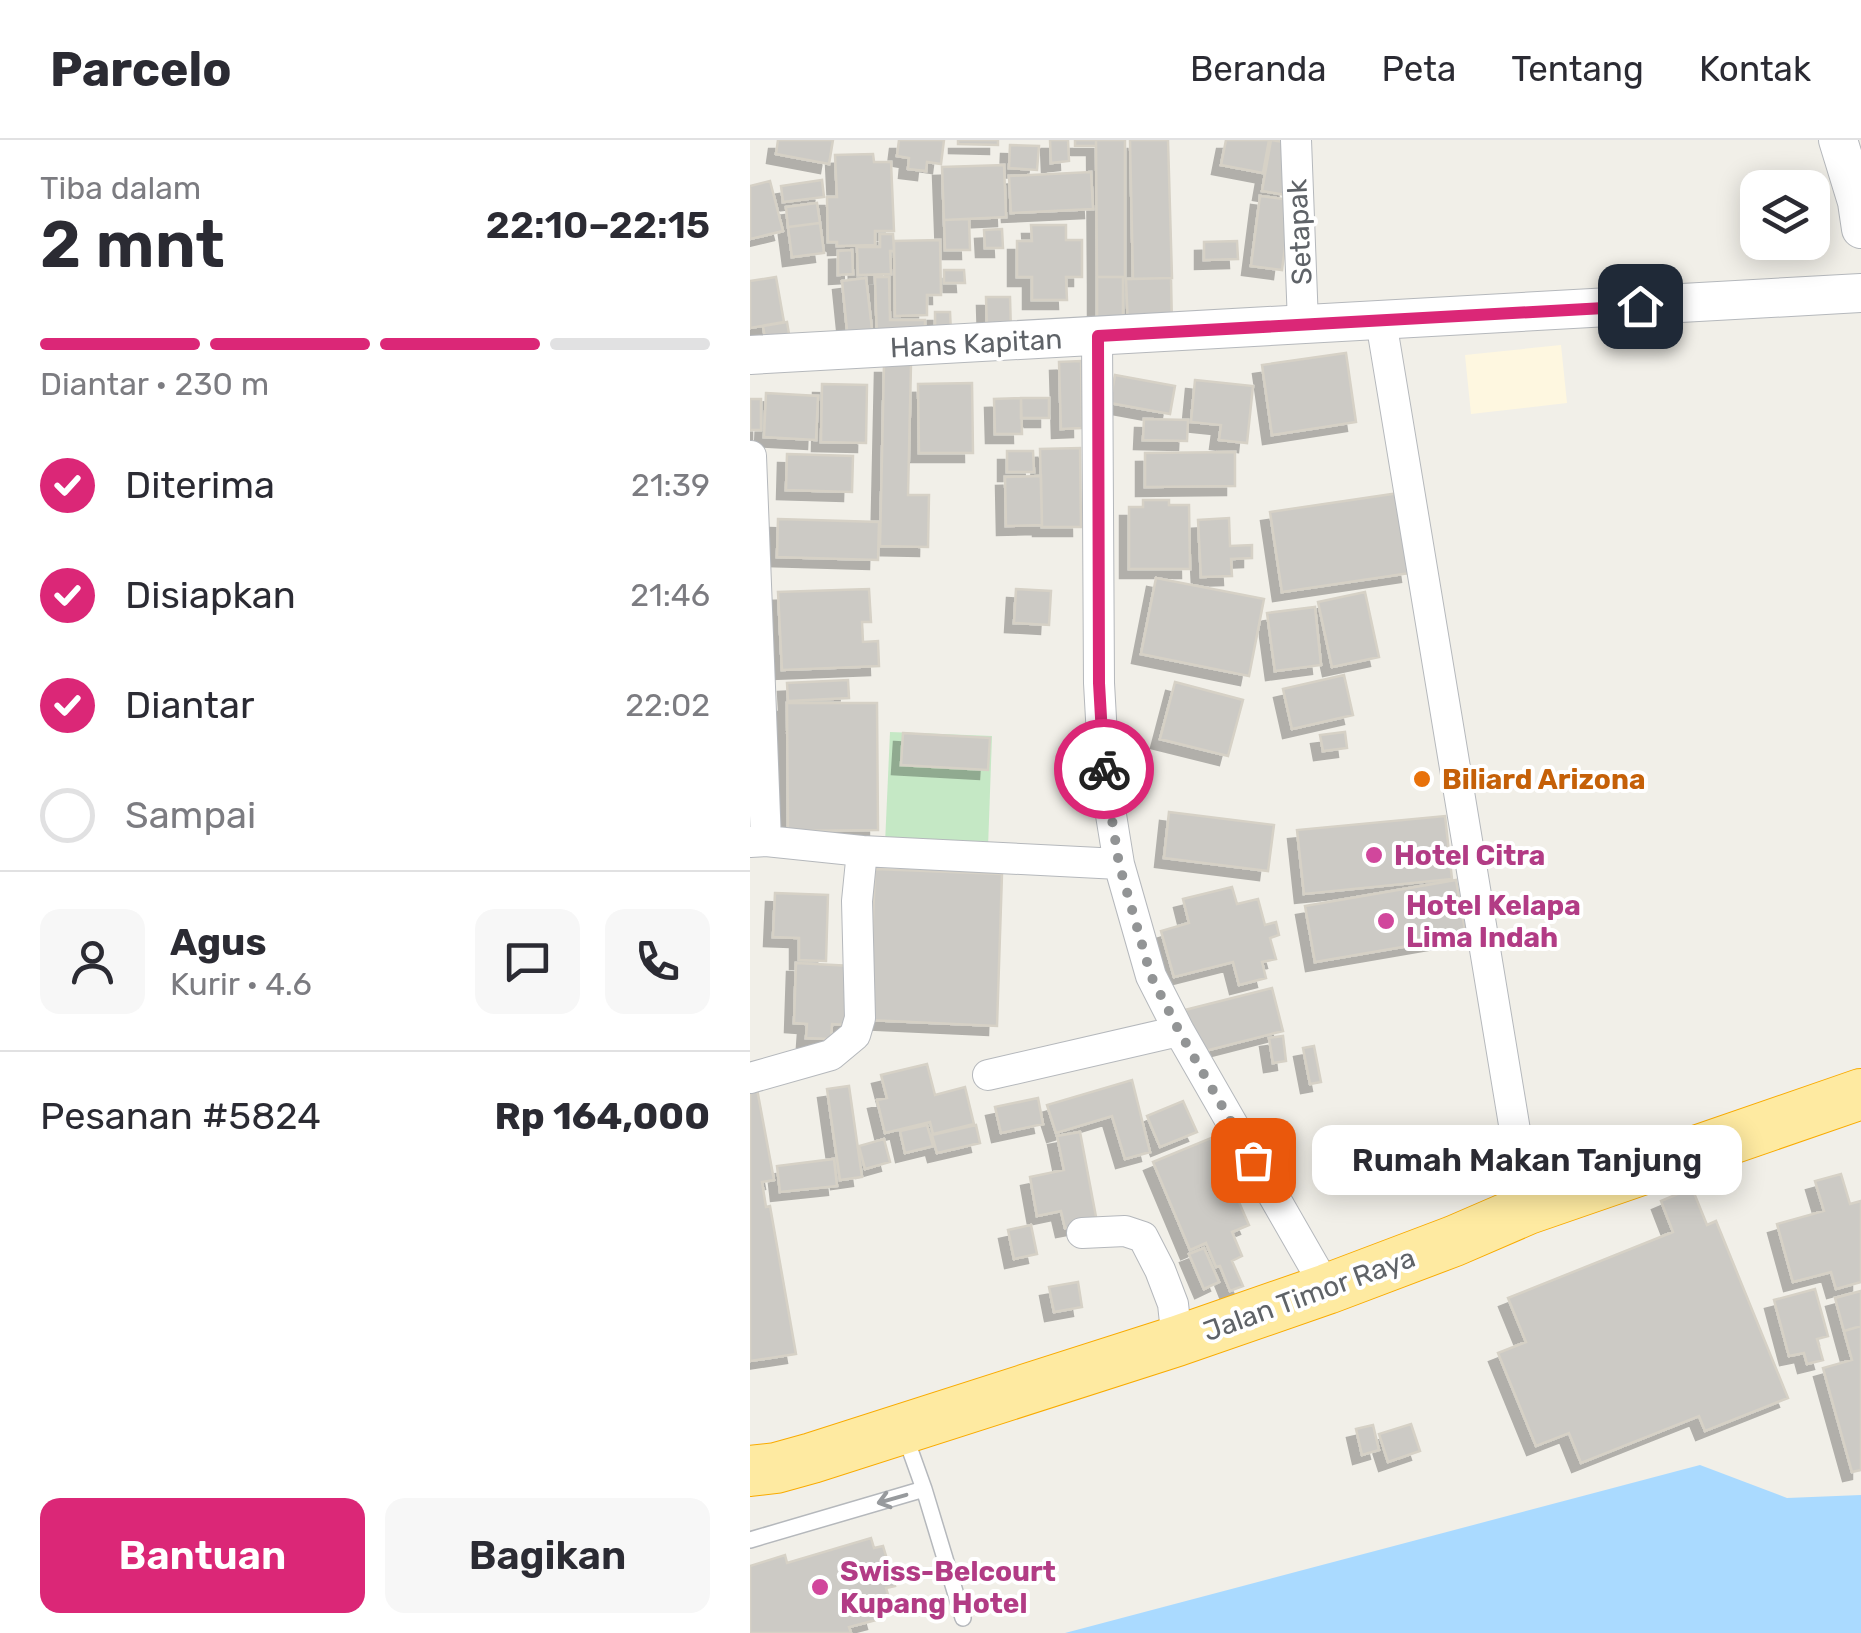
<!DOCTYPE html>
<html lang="id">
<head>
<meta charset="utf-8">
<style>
	:root { --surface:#fff; --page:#f7f7f7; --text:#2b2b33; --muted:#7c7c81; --line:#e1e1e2; --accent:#db2777 }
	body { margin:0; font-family:Rubik,sans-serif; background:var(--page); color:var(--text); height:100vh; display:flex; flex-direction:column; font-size:38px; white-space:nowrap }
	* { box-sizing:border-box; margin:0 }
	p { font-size:32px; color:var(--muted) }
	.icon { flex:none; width:55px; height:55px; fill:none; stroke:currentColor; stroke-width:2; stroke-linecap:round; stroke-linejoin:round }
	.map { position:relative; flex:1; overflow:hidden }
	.drawer { display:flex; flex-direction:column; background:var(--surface); width:750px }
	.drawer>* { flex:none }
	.tools { position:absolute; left:990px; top:30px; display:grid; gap:20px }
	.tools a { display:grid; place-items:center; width:90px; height:90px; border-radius:20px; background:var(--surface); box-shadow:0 5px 25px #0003; font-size:50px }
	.pin { position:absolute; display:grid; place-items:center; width:85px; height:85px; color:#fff; margin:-42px; border-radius:20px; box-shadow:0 5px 15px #0006 }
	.courier { position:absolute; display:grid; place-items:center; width:100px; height:100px; margin:-50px; border:8px solid #db2777; border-radius:50%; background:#fff; color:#222; box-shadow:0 2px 12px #0007 }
	.bubble { position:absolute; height:70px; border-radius:20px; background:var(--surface); box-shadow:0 5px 25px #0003; font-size:32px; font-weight:600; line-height:70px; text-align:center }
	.summary em { font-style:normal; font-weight:600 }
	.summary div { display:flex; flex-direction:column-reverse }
	.summary { display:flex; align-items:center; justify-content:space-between; height:170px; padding:0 40px }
	h1 { font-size:65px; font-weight:600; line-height:75px }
	.bar { display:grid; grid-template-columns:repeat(4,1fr); gap:15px 10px; align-content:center; height:120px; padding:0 40px }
	.bar i { height:12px; border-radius:8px; background:var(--line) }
	.bar .on { background:var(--accent) }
	.bar p { grid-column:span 4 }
	.line { display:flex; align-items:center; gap:25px; padding:0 40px; border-top:2px solid var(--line) }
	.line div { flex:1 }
	.round { display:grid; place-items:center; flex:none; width:105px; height:105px; border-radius:20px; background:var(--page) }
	ol { padding:0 40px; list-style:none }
	li { display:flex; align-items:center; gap:30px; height:110px }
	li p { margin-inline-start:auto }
	li .icon { padding:10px; border-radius:50%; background:var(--accent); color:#fff; stroke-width:4 }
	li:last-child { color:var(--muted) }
	li i { width:55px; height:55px; border:5px solid var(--line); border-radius:50% }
	.button { display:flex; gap:20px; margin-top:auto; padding:20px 40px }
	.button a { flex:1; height:115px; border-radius:20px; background:var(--accent); color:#fff; font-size:40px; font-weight:600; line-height:115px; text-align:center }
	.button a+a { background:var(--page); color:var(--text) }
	header { display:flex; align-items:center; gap:60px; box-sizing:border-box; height:140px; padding:0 50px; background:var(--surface); border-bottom:2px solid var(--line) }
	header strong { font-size:48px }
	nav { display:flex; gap:55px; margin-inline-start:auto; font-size:35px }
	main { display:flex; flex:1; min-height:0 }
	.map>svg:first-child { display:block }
	.commercial { fill:#fef7e0 }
	.green { fill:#c5e8c5 }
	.water { fill:#aadaff }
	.building { fill:#cccac5; stroke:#d6d1c6; stroke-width:2.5; filter:url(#shadow) }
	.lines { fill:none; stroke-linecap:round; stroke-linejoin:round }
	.service-casing { stroke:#b5b8bc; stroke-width:18 }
	.minor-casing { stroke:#b5b8bc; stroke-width:32 }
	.tertiary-casing { stroke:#b5b8bc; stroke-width:40 }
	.trunk-casing { stroke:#f9ab00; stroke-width:52 }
	.service { stroke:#fff; stroke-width:15 }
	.minor { stroke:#fff; stroke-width:30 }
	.tertiary { stroke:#fff; stroke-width:38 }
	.trunk { stroke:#feeaa1; stroke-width:50 }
	.oneway { stroke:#979a9d }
	.done { stroke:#929495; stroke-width:10; stroke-dasharray:0 18 }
	.route { stroke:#db2777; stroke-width:12 }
	.food-dot { fill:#e8710a; stroke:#fff; stroke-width:4 }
	.hotel-dot { fill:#d1479c; stroke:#fff; stroke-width:4 }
	.labels { text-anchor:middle; stroke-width:8; stroke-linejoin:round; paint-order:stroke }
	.street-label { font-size:28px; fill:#5f6368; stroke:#fff }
	.food-label { font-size:28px; font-weight:bold; fill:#c56008; stroke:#fff; text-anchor:start }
	.hotel-label { font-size:28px; font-weight:bold; fill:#b23c85; stroke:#fff; text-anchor:start }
</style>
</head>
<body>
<header>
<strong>Parcelo</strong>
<nav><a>Beranda</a><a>Peta</a><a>Tentang</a><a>Kontak</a></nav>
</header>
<main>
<section class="drawer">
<div class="summary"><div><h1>2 mnt</h1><p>Tiba dalam</p></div><em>22:10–22:15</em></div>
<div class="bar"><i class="on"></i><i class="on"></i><i class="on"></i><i></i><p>Diantar · 230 m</p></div>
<ol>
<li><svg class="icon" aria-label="check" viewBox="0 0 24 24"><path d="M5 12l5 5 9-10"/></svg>Diterima<p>21:39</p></li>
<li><svg class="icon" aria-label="check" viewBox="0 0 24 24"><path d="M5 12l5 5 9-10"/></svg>Disiapkan<p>21:46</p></li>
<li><svg class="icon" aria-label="check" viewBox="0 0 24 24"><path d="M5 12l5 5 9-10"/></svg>Diantar<p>22:02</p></li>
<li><i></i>Sampai</li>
</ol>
<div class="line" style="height:180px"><a class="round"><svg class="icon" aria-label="person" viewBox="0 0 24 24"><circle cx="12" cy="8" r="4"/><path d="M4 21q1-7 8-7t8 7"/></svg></a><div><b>Agus</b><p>Kurir · 4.6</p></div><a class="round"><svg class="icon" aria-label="chat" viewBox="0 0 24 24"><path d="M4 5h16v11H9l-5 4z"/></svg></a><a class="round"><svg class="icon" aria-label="phone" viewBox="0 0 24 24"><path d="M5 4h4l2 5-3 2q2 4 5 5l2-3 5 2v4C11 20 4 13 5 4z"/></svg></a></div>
<div class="line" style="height:130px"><div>Pesanan #5824</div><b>Rp 164,000</b></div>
<div class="button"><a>Bantuan</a><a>Bagikan</a></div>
</section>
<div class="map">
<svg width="1111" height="1493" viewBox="0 0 1111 1493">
	<defs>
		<filter id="shadow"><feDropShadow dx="-9" dy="9" stdDeviation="0" flood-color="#0004"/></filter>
	</defs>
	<rect width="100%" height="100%" fill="#f1efe8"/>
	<path class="commercial" d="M811 205 817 263 721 274 715 215Z"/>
	<path class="green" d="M140 592 242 596 238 708 135 704Z"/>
	<path class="water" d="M950 1325 1037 1358 1111 1355V1493H315Z"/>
	<path class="building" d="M28 0H83L79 24 26 14Z
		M149 0H194L191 24 177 22 176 31 158 29 159 18 147 16Z
		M208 0H248V5L208 4Z
		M300 0H318L319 21 301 23Z
		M325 0H346V6H325Z
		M346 0H375V137H347Z
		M380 0H418L422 138 383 139Z
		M476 0H519L513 33 471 25Z
		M521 0 546 4 536 55 512 51Z
		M260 5 289 6 287 30 259 28Z
		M123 14 124 22H141L144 91H125V105L87 106V102H78L77 57H87L85 15Z
		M254 25 256 77 194 80 192 27Z
		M341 32 343 69 261 73 259 36Z
		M72 40 74 57 33 62 31 46Z
		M20 41 33 91 0 99V46Z
		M510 56 541 60 532 130 501 126Z
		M67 63 70 83 38 87 36 67Z
		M219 79 220 110H195L194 80Z
		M70 83 74 113 42 117 38 87Z
		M281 85H316V100H332V137H316L317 160H282V137H267V101H282Z
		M252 89 253 108H235L234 90Z
		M130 94H143L144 111H140L141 134 108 135 107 107H130Z
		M190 100 191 155H177V175L145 176 144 101Z
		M487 101 488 119 454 120V102Z
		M102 110 103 134 88 135V111Z
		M194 130H214L215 143H194Z
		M26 137 34 182 0 188V141Z
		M125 137H139L140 180H175V199L127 200Z
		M347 137H373V186H347Z
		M116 138 123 198 98 200 92 141Z
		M421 138 422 186 378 187 376 139Z
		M236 157H260L261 192H237Z
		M185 172H200L201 193 185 194Z
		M37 182 41 206 17 210 13 186Z
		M596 213 606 282 522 295 512 225Z
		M331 221 332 288 311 289 309 222Z
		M134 224H161L158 355H179L178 407 130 406Z
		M365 235 425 246 420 274 360 263Z
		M445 240 503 246 497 303 469 300 471 285 441 282Z
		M222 243 223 313H169L168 244Z
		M72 244 117 245 116 303 71 302Z
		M16 253 68 256 66 300 14 297Z
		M271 258H299V278H271Z
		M271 258 272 294H245L244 259Z
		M0 259H11V290H0Z
		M394 279 438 280 437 301 393 300Z
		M330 308 331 387H292L290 309Z
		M257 311H283L284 332H257Z
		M485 312V346L395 347V313Z
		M37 314 103 316 102 352 36 350Z
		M291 336 292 385 256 386 255 337Z
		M649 353 660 433 532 452 520 372Z
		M393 360H419V365H439L440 429H379V367H393Z
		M479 378 480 406 502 405V418L481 419 482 436 451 437 448 380Z
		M28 379 129 382 128 420 27 417Z
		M406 438 514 459 499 536 391 514Z
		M119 449 121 482H112L113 502 128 501 129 526 32 530 28 452Z
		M266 449 301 451 299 485 264 483Z
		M615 452 629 517 582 527 568 462Z
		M565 467 571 525 525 531 517 473Z
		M594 535 603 575 542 589 533 549Z
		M98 540 99 558 38 561 37 543Z
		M425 542 493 560 478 616 410 599Z
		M37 563H127L128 690 38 691Z
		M595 592 597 608 573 611 570 595Z
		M153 593 240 598 238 630 151 625Z
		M419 672 524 685 518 731 414 718Z
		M695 676 702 739 554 754 547 690Z
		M125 729 252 734 247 886 119 880Z
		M706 740 716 796 565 822 555 766Z
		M482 747 487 764 508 759 515 785 526 782 529 795 520 798 526 819 512 822 516 838 489 845 483 822 424 837 411 791 439 783 433 759Z
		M25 753 78 755 76 821 49 820V798L23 797Z
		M46 823 102 826 99 885 82 884 81 899 56 898 57 884 44 883Z
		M522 848 533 891 447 913 435 870Z
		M533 896 536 921 523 923 519 898Z
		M564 906 571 942 560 944 553 908Z
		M177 924 185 955 215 947 224 984 183 994 180 982 135 993 127 960 137 958 131 935Z
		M382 940 400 1012 375 1019 362 976 306 993 297 965Z
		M99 946 112 1037 90 1040 77 949Z
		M7 949 24 1040 12 1042 16 1067 20 1066 46 1214 0 1221V950Z
		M288 958 293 984 251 993 245 967Z
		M433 961 447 992 410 1007 397 976Z
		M177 985 183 1006 155 1013 150 991Z
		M226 985 230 1003 187 1013 182 995Z
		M330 992 347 1082 315 1088 311 1071 287 1076 280 1037 314 1030 307 996Z
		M461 998 499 1085 482 1092 492 1116 482 1121 493 1146 480 1151 470 1126 466 1127 456 1103 440 1110 403 1022Z
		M134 999 140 1022 115 1029 109 1006Z
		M84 1019 87 1046 30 1052 27 1026Z
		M1091 1034 1100 1064 1111 1061V1142L1086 1149 1081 1132 1043 1142 1027 1084 1074 1071 1065 1041Z
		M942 1048 957 1085 966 1081 1038 1258 955 1291 949 1276 831 1323 819 1293 786 1306 748 1213 776 1202 758 1158 923 1092 911 1061Z
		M281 1085 287 1114 264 1119 258 1090Z
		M454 1108 469 1142 454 1149 439 1114Z
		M328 1142 332 1167 304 1172 299 1147Z
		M1065 1149 1078 1196 1067 1199 1073 1220 1057 1224 1054 1213 1039 1216 1024 1160Z
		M1111 1151V1186L1094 1191 1085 1158Z
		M1111 1186V1330L1102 1332 1073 1228 1102 1220 1094 1191Z
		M661 1284 670 1311 638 1322 629 1294Z
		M623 1285 629 1310 612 1315 606 1289Z
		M121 1398 124 1408 133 1406 145 1446 136 1448 140 1461 122 1466 126 1480 99 1487 101 1493H0V1426L35 1415 37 1423Z"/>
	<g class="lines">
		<g class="service-casing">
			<path id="service" d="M174 1349 213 1478
				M0 1400 174 1349 154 1293"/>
		</g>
		<g class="minor-casing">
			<path id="minor" d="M546 0 553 183
				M631 181 778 1069
				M347 196 349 543 354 632 369 724 401 836 429 891 577 1149
				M1 316 16 701
				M0 702 16 701 112 711
				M238 935 429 891
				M0 938 81 915 105 895 110 878 107 761 112 711 369 724
				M332 1093 375 1091 393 1097 410 1130 423 1164 427 1201"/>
		</g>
		<g class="tertiary-casing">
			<path id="tertiary" d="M1088 0 1107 62 1111 89
				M0 215 1111 153"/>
		</g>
		<g class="trunk-casing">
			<path id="trunk" d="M0 1331 26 1328 62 1318 427 1201 577 1149 704 1101 778 1069 1111 954"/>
		</g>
		<use href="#service" class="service"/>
		<use href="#minor" class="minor"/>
		<use href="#tertiary" class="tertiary"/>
		<use href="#trunk" class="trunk"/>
	</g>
	<defs><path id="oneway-shaft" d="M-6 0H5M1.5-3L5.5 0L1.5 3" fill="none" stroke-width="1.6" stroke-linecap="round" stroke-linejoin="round" transform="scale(2.5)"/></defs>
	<use class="oneway" href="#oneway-shaft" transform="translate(142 1359) rotate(164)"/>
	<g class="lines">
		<path class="done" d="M354 629 369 724 401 836 429 891 503 1020"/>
		<path class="route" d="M354 629 349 543 348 196 890 166"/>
	</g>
	<circle class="food-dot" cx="672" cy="639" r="10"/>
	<g class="hotel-dot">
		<circle cx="624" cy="715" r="10"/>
		<circle cx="636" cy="781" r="10"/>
		<circle cx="70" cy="1447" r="10"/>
	</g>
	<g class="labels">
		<g class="street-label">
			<text transform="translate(549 92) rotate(-93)" y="10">Setapak</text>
			<text transform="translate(226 203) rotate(-3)" y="10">Hans Kapitan</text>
			<text transform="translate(559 1154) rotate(-20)" y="10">Jalan Timor Raya</text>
		</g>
		<g class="food-label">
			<text x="692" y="649">Biliard Arizona</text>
		</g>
		<g class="hotel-label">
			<text x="644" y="725">Hotel Citra</text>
			<text x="656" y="775">Hotel Kelapa<tspan x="656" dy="32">Lima Indah</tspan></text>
			<text x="90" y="1441">Swiss-Belcourt<tspan x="90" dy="32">Kupang Hotel</tspan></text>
		</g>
	</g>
</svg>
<div class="tools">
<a><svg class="icon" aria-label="layers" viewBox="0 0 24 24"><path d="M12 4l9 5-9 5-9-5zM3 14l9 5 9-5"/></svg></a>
</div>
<div class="pin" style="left:503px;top:1020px;background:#ea580c"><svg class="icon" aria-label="bag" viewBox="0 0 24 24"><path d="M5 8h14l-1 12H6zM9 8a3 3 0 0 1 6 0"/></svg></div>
<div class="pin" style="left:890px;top:166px;background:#1f2937"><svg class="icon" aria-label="home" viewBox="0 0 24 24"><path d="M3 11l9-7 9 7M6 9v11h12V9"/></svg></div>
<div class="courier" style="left:354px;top:629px"><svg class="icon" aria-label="bike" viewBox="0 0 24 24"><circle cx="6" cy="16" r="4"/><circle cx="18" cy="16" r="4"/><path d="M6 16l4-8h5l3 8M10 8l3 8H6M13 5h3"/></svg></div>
<div class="bubble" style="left:562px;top:985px;width:430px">Rumah Makan Tanjung</div>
</div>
</main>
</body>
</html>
